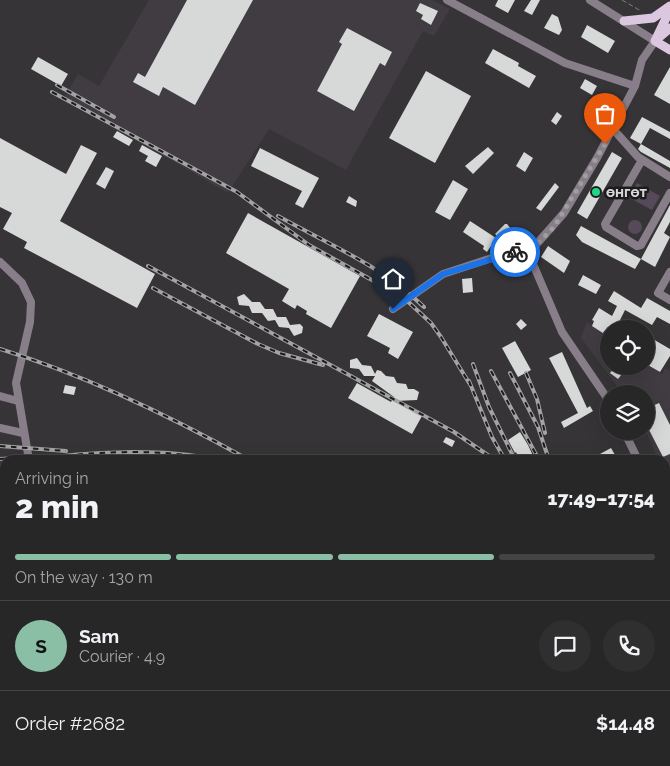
<!DOCTYPE html>
<html lang="en">
<head>
<meta charset="utf-8">
<style>
	:root { --surface:#282728; --page:#302f30; --text:#f1f3f6; --muted:#a5a5a8; --line:#444445; --accent:#8abfa5 }
	body { margin:0; font-family:Raleway,sans-serif; background:var(--page); color:var(--text); height:100vh; display:flex; flex-direction:column; font-size:19px; white-space:nowrap }
	* { box-sizing:border-box; margin:0 }
	p { font-size:16px; color:var(--muted) }
	.icon { flex:none; width:28px; height:28px; fill:none; stroke:currentColor; stroke-width:2; stroke-linecap:round; stroke-linejoin:round }
	.map { position:relative; flex:1; overflow:hidden }
	.drawer { position:absolute; left:0px; top:455px; width:670px; height:311px; display:flex; flex-direction:column; background:var(--surface); border-radius:15px 15px 0 0; box-shadow:0 5px 20px #0002,0 0 0 1px var(--line) }
	.drawer>* { flex:none }
	.fabs { position:absolute; left:600px; top:320px; display:grid; gap:10px }
	.fabs a { display:grid; place-items:center; width:55px; height:55px; border-radius:50%; background:var(--surface); box-shadow:0 5px 20px #0002,0 0 0 1px var(--line); font-size:25px }
	.pin { position:absolute; display:grid; place-items:center; width:42px; height:42px; color:#fff; margin:-51px -21px; border-radius:50% 50% 50% 0; rotate:-45deg; box-shadow:0 0 5px #0007 }
	.pin .icon { rotate:45deg }
	.courier { position:absolute; display:grid; place-items:center; width:50px; height:50px; margin:-25px; border:4px solid #1a73e8; border-radius:50%; background:#fff; color:#222; box-shadow:0 1px 6px #0007 }
	.headline em { font-style:normal; font-weight:800 }
	.headline div { display:flex; flex-direction:column-reverse }
	.headline { display:flex; align-items:center; justify-content:space-between; height:85px; padding:0 15px }
	h1 { font-size:32px; font-weight:800; line-height:38px }
	.bar { display:grid; grid-template-columns:repeat(4,1fr); gap:8px 5px; align-content:center; height:60px; padding:0 15px }
	.bar i { height:6px; border-radius:4px; background:var(--line) }
	.bar .active { background:var(--accent) }
	.bar p { grid-column:span 4 }
	.line { display:flex; align-items:center; gap:12px; padding:0 15px; border-top:1px solid var(--line) }
	.line div { flex:1 }
	.round { display:grid; place-items:center; flex:none; width:52px; height:52px; border-radius:26px; background:var(--page) }
	.map>svg:first-child { display:block }
	.built { fill:#413b42 }
	.green { fill:#564959 }
	.building { fill:#d6d9d7 }
	.lines { fill:none; stroke-linecap:round; stroke-linejoin:round }
	.path { stroke:#7d7c7e; stroke-width:1; stroke-dasharray:5 2.5; stroke-linecap:butt }
	.minor { stroke:#887e8a; stroke-width:8 }
	.major { stroke:#dcc7e0; stroke-width:9 }
	.rail-casing { stroke:#a3a2a4; stroke-width:4 }
	.rail { stroke:#1d1c1d; stroke-width:2; stroke-dasharray:5.5; stroke-linecap:butt }
	.done { stroke:#9f9ea0; stroke-width:5; stroke-dasharray:0 9 }
	.route { stroke:#1a73e8; stroke-width:6 }
	.poi-dot { fill:#1fd887; stroke:#1d1c1d; stroke-width:2 }
	.labels { text-anchor:middle; stroke-width:5; stroke-linejoin:round; paint-order:stroke }
	.poi-label { font-size:15px; font-weight:bold; fill:#d8d7d9; stroke:#1d1c1d; text-anchor:start }
</style>
</head>
<body>
<div class="map">
<svg width="670" height="766" viewBox="0 0 670 766">
	<rect width="100%" height="100%" fill="#363436"/>
	<path class="built" d="M149 0H433L450 9 434 36 423 31 346 170 269 129 228 193 64 98 78 74 99 86Z
		M587 322 609 338V366H646V364L662 374 665 368 670 371V491L665 479V460H658L646 431V394H623L581 338Z
		M330 761H653L651 766H342Z"/>
	<path class="green" d="M637 183 660 196 652 210 628 197Z
		M628 227a7 7 0 1 1 14 0a7 7 0 1 1-14 0Z"/>
	<path class="building" d="M187 0H253L195 105 163 87 159 96 133 82 138 73 145 77Z
		M498 0H515L508 13 495 6Z
		M531 0H540L532 15 524 11Z
		M420 3 438 11 431 25 421 19 423 15 416 11Z
		M552 14 558 17 562 30 559 35 544 28Z
		M587 25 615 41 608 53 581 37Z
		M347 28 392 52 385 66 380 63 354 111 317 91 342 44 339 42Z
		M493 49 519 63 518 66 536 76 529 88 485 63Z
		M38 57 68 74 61 86 31 69Z
		M670 67V104L654 95Z
		M426 71 471 96 435 163 389 138Z
		M585 79 597 86 592 95 580 88Z
		M557 112 562 116 556 125 551 121Z
		M642 117 670 132V139L650 128 641 144 630 138Z
		M117 131 133 140 129 146 113 137Z
		M0 138 66 174 81 145 97 153 60 221 155 274 137 308 24 248 27 242 3 229 12 213 0 207Z
		M641 144 670 161V168L641 152 638 149Z
		M142 145 162 156 156 167 145 161 148 156 139 151Z
		M488 147 494 153 473 174 465 166Z
		M260 148 319 178 303 208 295 204 302 191 251 166Z
		M524 152 533 158 525 172 516 166Z
		M612 152 622 158 587 219 577 213Z
		M106 167 114 171 105 189 96 184Z
		M453 180 468 189 450 220 435 212Z
		M555 183 559 187 541 211 536 208Z
		M349 196 357 201 356 207 346 202Z
		M670 205V222L664 233 670 237 655 267 641 259Z
		M248 213 360 276 331 328 306 314 307 311 297 305 295 309 282 301 289 289 226 253Z
		M470 221 496 238 487 252 483 249 484 246 463 232Z
		M505 224H507L516 235 507 245 495 234Z
		M581 226 641 259 635 269 582 242 576 235Z
		M548 246 570 261 564 273 541 257Z
		M583 275 601 285 596 294 578 285Z
		M472 278 473 292 463 293 462 279Z
		M614 291 641 308 647 298 670 311V324L657 317 652 325 625 310 620 320 635 329H609V337L592 326 594 321 592 320 599 308 612 316 617 306 608 301Z
		M244 294 252 302H260L265 309H273L277 317H286L290 325 300 324 303 327 302 333 294 336 289 328 279 327 275 320 268 321 262 313H252L249 306 239 305 237 297Z
		M379 314 413 332 398 359 388 353 390 348 367 336Z
		M521 319 527 325 521 330 516 324Z
		M646 335 670 349V356L660 372 646 364Z
		M515 341 531 370 518 377 502 348Z
		M562 352 587 408 590 406 593 411 564 428 561 422 578 413 549 358Z
		M357 358 362 365 371 366 375 374 377 370 381 371 386 376 394 377 397 383 406 384 408 389H414L419 392 417 400 396 401 422 416 412 434 348 398 357 383 391 402 394 397 372 381 375 376H364L359 369 350 368V360Z
		M614 368 622 374 618 379 610 373Z
		M65 385 76 387 74 395 63 393Z
		M659 403 670 425V454L663 457 646 424V409Z
		M520 432 528 445 535 460H520L516 452 515 453 508 440Z
		M446 437 455 441 452 447 443 442Z
		M611 448 618 460H589Z"/>
	<g class="lines">
		<path class="path" d="M622 0 641 11"/>
		<path class="minor" d="M447 0 565 63 635 86
			M590 0 655 41 642 60 635 86 597 158 564 213 534 247 533 264 562 332 609 401
			M613 129 638 157 670 177
			M642 160 605 224 606 227 637 246 641 245 670 193
			M0 262 22 283 31 302 30 322 16 383 29 460
			M670 272 658 293 670 300
			M393 309 443 274 495 257 534 247
			M0 396 18 401
			M0 428 23 433
			M624 431 638 460
			M665 515 670 525
			M0 557 5 556
			M0 699 5 692
			M665 737 670 741
			M66 761 69 766
			M225 761 234 766
			M25 766 28 761"/>
		<path class="major" d="M624 21 653 18 670 6
			M657 39 670 28
			M655 41 670 10
			M655 41 670 50"/>
		<g class="rail-casing">
			<path id="rail" d="M57 85 114 117
				M52 92 237 192 309 245 404 298 431 323 441 337 471 386
				M278 216C328 244 382 266 424 307
				M148 266 454 432 495 460
				M153 288 258 344 279 353 323 365
				M0 349C87 376 170 416 249 460
				M473 364 489 407 515 460
				M491 371 539 460
				M510 373 538 427 549 460
				M526 373 537 399 545 433
				M469 381 492 437 505 460
				M0 446 66 451
				M0 459 42 456
				M34 460C84 451 167 448 216 460
				M0 499 5 495
				M665 631 670 648
				M668 673 670 675
				M665 683 670 687
				M665 698 670 701
				M665 711 670 714"/>
		</g>
		<use href="#rail" class="rail"/>
	</g>
	<g class="lines">
		<path class="done" d="M515 252 534 247 554 227 605 144"/>
		<path class="route" d="M393 309 443 274 515 252"/>
	</g>
	<circle class="poi-dot" cx="596" cy="192" r="5"/>
	<g class="labels">
		<g class="poi-label">
			<text x="606" y="197">өнгөт</text>
		</g>
	</g>
</svg>
<div class="fabs">
<a><svg class="icon" aria-label="locate" viewBox="0 0 24 24"><circle cx="12" cy="12" r="6"/><path d="M12 2v4M12 18v4M2 12h4M18 12h4"/></svg></a>
<a><svg class="icon" aria-label="layers" viewBox="0 0 24 24"><path d="M12 4l9 5-9 5-9-5zM3 14l9 5 9-5"/></svg></a>
</div>
<div class="pin" style="left:605px;top:144px;background:#ea580c"><svg class="icon" aria-label="bag" viewBox="0 0 24 24"><path d="M5 8h14l-1 12H6zM9 8a3 3 0 0 1 6 0"/></svg></div>
<div class="pin" style="left:393px;top:309px;background:#1f2937"><svg class="icon" aria-label="home" viewBox="0 0 24 24"><path d="M3 11l9-7 9 7M6 9v11h12V9"/></svg></div>
<div class="courier" style="left:515px;top:252px"><svg class="icon" aria-label="bike" viewBox="0 0 24 24"><circle cx="6" cy="16" r="4"/><circle cx="18" cy="16" r="4"/><path d="M6 16l4-8h5l3 8M10 8l3 8H6M13 5h3"/></svg></div>
<section class="drawer">
<div class="headline"><div><h1>2 min</h1><p>Arriving in</p></div><em>17:49–17:54</em></div>
<div class="bar"><i class="active"></i><i class="active"></i><i class="active"></i><i></i><p>On the way · 130 m</p></div>
<div class="line" style="height:90px"><b class="round" style="background:var(--accent);color:#111">S</b><div><b>Sam</b><p>Courier · 4.9</p></div><a class="round"><svg class="icon" aria-label="chat" viewBox="0 0 24 24"><path d="M4 5h16v11H9l-5 4z"/></svg></a><a class="round"><svg class="icon" aria-label="phone" viewBox="0 0 24 24"><path d="M5 4h4l2 5-3 2q2 4 5 5l2-3 5 2v4C11 20 4 13 5 4z"/></svg></a></div>
<div class="line" style="height:65px"><div>Order #2682</div><b>$14.48</b></div>
</section>
</div>
</body>
</html>
